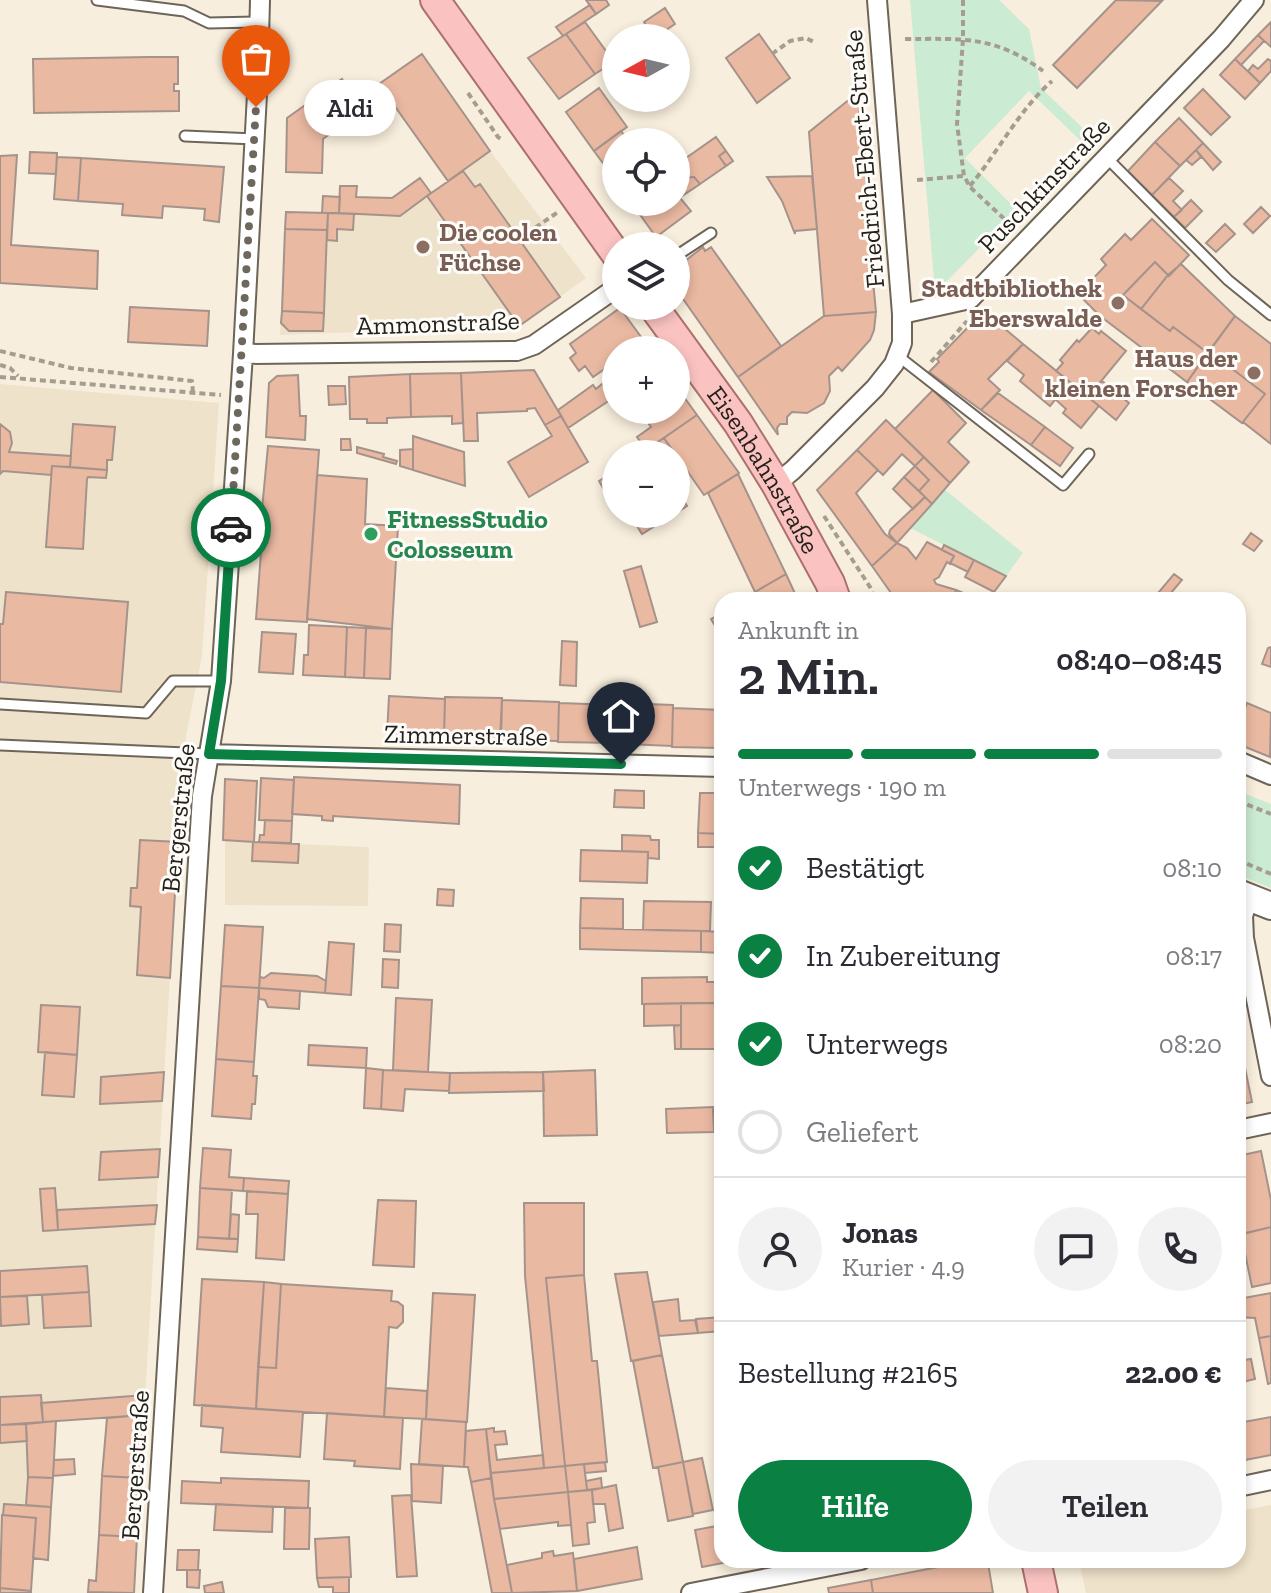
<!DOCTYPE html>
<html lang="de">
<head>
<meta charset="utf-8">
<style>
	:root { --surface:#fff; --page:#f2f2f3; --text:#2b2b33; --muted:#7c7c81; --line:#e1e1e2; --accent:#0b8043 }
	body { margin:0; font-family:"Zilla Slab",serif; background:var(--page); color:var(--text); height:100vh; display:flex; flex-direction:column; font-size:30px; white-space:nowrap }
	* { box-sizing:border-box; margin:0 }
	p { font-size:26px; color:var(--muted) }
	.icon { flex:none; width:44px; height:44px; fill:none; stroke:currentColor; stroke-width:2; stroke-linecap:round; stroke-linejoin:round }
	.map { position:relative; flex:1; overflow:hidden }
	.sheet { position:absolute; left:714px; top:592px; width:532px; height:976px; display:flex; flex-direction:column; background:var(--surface); border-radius:24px; box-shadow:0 4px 12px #0003 }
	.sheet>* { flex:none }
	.needle { width:52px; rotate:262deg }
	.tools { position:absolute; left:602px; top:24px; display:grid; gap:16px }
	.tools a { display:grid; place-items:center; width:88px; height:88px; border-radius:50%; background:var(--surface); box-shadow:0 4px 12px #0003; font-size:40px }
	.pin { position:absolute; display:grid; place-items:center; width:68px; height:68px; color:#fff; margin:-82px -34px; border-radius:50% 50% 50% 0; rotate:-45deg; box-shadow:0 0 8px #0007 }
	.pin .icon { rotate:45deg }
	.courier { position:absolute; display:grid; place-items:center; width:80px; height:80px; margin:-40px; border:6px solid #0b8043; border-radius:50%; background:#fff; color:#222; box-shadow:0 2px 10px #0007 }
	.bubble { position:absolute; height:56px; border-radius:28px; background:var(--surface); box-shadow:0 4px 12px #0003; font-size:26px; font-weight:600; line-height:56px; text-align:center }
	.head em { font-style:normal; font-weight:600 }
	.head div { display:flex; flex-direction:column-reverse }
	.head { display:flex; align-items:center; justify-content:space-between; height:136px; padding:0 24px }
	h1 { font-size:52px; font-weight:600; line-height:60px }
	.bar { display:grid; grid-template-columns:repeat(4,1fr); gap:12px 8px; align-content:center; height:96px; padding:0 24px }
	.bar i { height:10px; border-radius:6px; background:var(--line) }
	.bar .on { background:var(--accent) }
	.bar p { grid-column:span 4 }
	.line { display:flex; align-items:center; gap:20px; padding:0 24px; border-top:2px solid var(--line) }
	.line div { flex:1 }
	.round { display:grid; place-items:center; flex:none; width:84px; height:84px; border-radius:42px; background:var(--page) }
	ol { padding:0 24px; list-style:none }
	li { display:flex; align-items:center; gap:24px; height:88px }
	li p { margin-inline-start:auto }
	li .icon { padding:8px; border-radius:50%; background:var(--accent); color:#fff; stroke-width:4 }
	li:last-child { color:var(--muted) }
	li i { width:44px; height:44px; border:4px solid var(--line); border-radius:50% }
	.action { display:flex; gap:16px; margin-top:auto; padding:16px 24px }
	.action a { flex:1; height:92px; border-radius:48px; background:var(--accent); color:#fff; font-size:32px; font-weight:600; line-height:92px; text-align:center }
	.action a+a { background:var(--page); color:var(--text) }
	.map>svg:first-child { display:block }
	.built { fill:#efe2ca }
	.green { fill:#cbebd3 }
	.building { fill:#eab9a2; stroke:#a5938b; stroke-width:2 }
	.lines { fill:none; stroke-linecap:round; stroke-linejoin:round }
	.service-casing { stroke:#6d6557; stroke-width:13 }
	.minor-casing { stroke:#6d6557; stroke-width:22 }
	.secondary-casing { stroke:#6d6557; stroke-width:30 }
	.primary-casing { stroke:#ac706d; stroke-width:32 }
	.path { stroke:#a59d90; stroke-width:4; stroke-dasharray:6 4; stroke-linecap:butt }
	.service { stroke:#fff; stroke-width:9 }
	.minor { stroke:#fff; stroke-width:18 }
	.secondary { stroke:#fff; stroke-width:26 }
	.primary { stroke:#fac3c2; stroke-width:28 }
	.done { stroke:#6e675e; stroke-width:8; stroke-dasharray:0 14.4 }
	.route { stroke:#0b8043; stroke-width:10 }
	.education-dot { fill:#8d6e63; stroke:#fefcf9; stroke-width:3 }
	.leisure-dot { fill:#2e9e5b; stroke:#fefcf9; stroke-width:3 }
	.labels { text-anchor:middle; stroke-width:6; stroke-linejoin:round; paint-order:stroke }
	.street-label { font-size:26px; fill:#231f19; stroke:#fefcf9 }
	.education-label { font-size:26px; font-weight:bold; fill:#785e54; stroke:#fefcf9; text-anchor:end }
	.leisure-label { font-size:26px; font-weight:bold; fill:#27864d; stroke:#fefcf9; text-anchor:start }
</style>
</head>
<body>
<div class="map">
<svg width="1271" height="1593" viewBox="0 0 1271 1593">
	<rect width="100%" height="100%" fill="#f8eedd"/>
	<path class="built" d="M490 151 586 278 519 326 280 335 286 212 400 216Z
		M0 384 219 403 202 656 186 736 178 842 144 1415 56 1421 48 1560 33 1558 31 1593H0Z
		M225 841 369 847 368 906 225 905Z
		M1271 1505V1593H1086L1079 1560H1238V1511Z"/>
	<path class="green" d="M910 0H999L1029 29 1041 88 1090 135 1083 143 1029 91 965 158 1017 210 947 281 941 283 934 280Z
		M944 489 1023 553 1006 576 910 528Z
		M1238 791 1271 804V888L1238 875Z"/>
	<path class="building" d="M586 0H606L609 5 596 14Z
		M1116 0 1162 1 1077 88 1053 65Z
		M590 5 596 14 563 36 556 27Z
		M665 8 675 24 654 38 644 22Z
		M585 22 614 62 595 74 566 34Z
		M1271 22V47L1258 35Z
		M566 34 595 74 559 99 528 58Z
		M759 34 790 78 757 103 726 58Z
		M1258 35 1264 41 1241 65 1235 59Z
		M422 54 490 151 448 181 379 84Z
		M149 57H178V84H174V91H179V111L34 113 33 59Z
		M1235 59 1260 83 1245 99 1220 75Z
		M1268 59 1271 61V71L1260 83 1248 71 1253 65 1258 69Z
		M342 79 356 99 349 105 356 115 323 139 322 173 286 172 287 118Z
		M599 88 627 127 594 151 566 112Z
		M1203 89 1230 117 1211 135 1184 108Z
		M856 94 860 95 859 122 865 153 864 169 868 191 869 206H866L876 312 824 316 809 132Z
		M1179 118 1203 143 1180 166 1155 142Z
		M621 131 629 142H616V181L594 151Z
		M716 137 726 151 719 156 726 166 700 184 694 177 684 178 676 185V165Z
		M1155 142 1180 166 1152 195 1128 171Z
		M1203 143 1221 162 1213 170 1196 150Z
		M1196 150 1201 157 1192 165 1186 160Z
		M726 151 733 161 726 166 719 156Z
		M30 152 57 153 56 174 29 173Z
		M17 155 11 245 98 251 97 289 0 283V156Z
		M57 157 81 158 78 201 54 199Z
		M81 158 224 167 219 222 204 220 205 209 163 206 162 218 122 215 123 204 78 201Z
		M463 171 475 187 480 184 560 297 519 326 427 196Z
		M812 176 817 229 795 231V234L782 201 767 177Z
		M694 177 700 184 679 198 676 193V185L684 178Z
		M420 178 431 193 400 216 339 213 340 186H357L356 197 392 198Z
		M1169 178 1183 191 1173 201 1182 210 1174 217 1152 195Z
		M676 193 691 211 656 237 631 202H676Z
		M323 196 340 197 339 213H322Z
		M1191 200 1202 211 1185 228 1174 217Z
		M1261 207 1270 216 1253 233 1244 224Z
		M286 212 328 213 327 230 285 229Z
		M328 213 354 214 353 230 337 229V241L327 240Z
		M1152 219 1189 255 1169 276 1155 262 1123 295 1170 331 1173 327 1208 353 1187 382 1100 316 1082 298 1090 290 1086 286 1106 265 1101 259 1125 234 1131 240Z
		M1225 224 1235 234 1216 252 1206 243Z
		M285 229 327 230 324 313 282 311Z
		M703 247 705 251 711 247 781 346 738 377 676 289V268Z
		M1155 262 1168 275 1141 309 1123 295Z
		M1181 264 1235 316 1208 353 1173 327 1170 331 1141 309 1168 275Z
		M130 307 209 311 207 346 128 342Z
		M620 308 644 341 631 350H616V361L593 377 585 366 579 371 570 358 576 353 570 344Z
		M282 311 324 313 323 331H289L281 323Z
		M876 312 874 330 870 340 842 371 838 367 829 376 830 391 824 403 807 413 792 412 787 417V424H780L777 428 778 435 738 377 824 316Z
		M986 313 1023 344 988 379 1000 390 981 410 929 372 939 362 937 359 977 318 979 320Z
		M1235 316 1271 344V444L1243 422 1265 394 1209 351Z
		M1092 328 1099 334 1101 331 1126 351 1088 397 1056 371 1063 363 1060 360 1077 340 1079 342Z
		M1023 344 1070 382 1050 406 1020 381 1024 375 1007 361Z
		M1209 351 1265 394 1242 423 1187 382Z
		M534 370 561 416 545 425 535 408 527 409V411L477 413 478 441H464L461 373Z
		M461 373 463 423 452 424V416L411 417 410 374Z
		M410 374 411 417 387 418V423H367V419H350L349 377Z
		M298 375 300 416H306L305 440 266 437 269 383 277 376Z
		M616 381V396L568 428 558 410 593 385 596 389 602 384 605 388Z
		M1102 381 1129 403 1116 420 1088 397Z
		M1070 382 1099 406 1081 428 1063 413 1066 409 1056 400Z
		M328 386H345L346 404 329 405Z
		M676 386 697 415 646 450 637 437 651 427 639 410H676Z
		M933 390 966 423 948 442 969 462 950 483 895 429Z
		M998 393 1045 427 1031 445 981 410Z
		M697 415 739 473 704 495 664 438Z
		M561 416 588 462 529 497 508 462 552 436 545 425Z
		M886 420 924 457 915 466 902 454 883 475 857 450Z
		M0 424 10 432 12 443 9 452 71 456 70 467 52 466 51 475 3 471 0 474Z
		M73 424 115 427 112 460H107V470L70 467Z
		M1045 427 1073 448 1060 466 1031 445Z
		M413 436 464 452 465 486 413 470Z
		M664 438 673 452 670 454H640Z
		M341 439H350L351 450H341Z
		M268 446 319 450 307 622 256 619 261 552H258Z
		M357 447 384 454 383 457 397 461 396 464 357 453Z
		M413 449V470L400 466V450Z
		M857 450 878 470 856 493 885 534 897 543 872 566 817 490Z
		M924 457 950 483 932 504 919 491 929 480 915 466Z
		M52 466 107 470 106 478 88 477 87 479 83 549 46 547Z
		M915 466 929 480 919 491 904 477Z
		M616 470V493L609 498 599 481Z
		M738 474 786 574 755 592 708 493Z
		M317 475 367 479 365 524 398 526 392 629 307 619Z
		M904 477 925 497 913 509 893 489Z
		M676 488 687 506 676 513Z
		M925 497 932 504 897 543 889 534 890 530Z
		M632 514H674L642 534 630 515Z
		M1251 533 1262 541 1254 551 1243 544Z
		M927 542 954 556 950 564 947 562 939 577 934 580 936 584 956 590 952 600H896L872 566 897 543 907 548 916 559Z
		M944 545 974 560 968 572 950 563 954 556 942 550Z
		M974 560 1006 576 994 592 965 577Z
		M641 566 657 622 640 627 624 571Z
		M786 574 798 600H743L755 592Z
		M1174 574 1182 580 1166 599 1158 593Z
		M956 590 980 600H952Z
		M6 592 128 602 121 692 0 682V624H3Z
		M722 613V637L711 619Z
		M309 625 347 627 345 677 303 675 304 655H308Z
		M347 627 366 628 364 678 345 677Z
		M366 628 392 629 390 679 364 678Z
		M262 632 296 634 293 674 259 672Z
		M562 641 577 642 576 686 560 685Z
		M1271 647V667L1262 664 1268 648Z
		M389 696 445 699 444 738 387 735Z
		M445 697 502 698 500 739 444 737Z
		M628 699H647V704L673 705 672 746 627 744Z
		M502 700 559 702 558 741 501 740Z
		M559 703 616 705 615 743 558 742Z
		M1247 703 1271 713 1270 757 1238 744V724Z
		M673 708 722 710 721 748 672 747Z
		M294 777 460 785 459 824 333 816V821L322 820V816L292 814Z
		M261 778 294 780 292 821 259 820Z
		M225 779 257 781 254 842 223 840Z
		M615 790 644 791V808L614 807Z
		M700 793H722V834L698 833Z
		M265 820 292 821 291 843 259 842 260 835H264Z
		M698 833 722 834V847H698Z
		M622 835 650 836 651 840H659V859L648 858V852L622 851Z
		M140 840 178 842 170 978 137 975 141 907 130 906 131 888H137Z
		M253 842 299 844 298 863 252 861Z
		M581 850 648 852 647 883 580 881Z
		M438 889 454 890 453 906 437 905Z
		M581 898 623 899V929L580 928Z
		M644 901 711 902 710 931 643 930Z
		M385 924 401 925 400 952 384 951Z
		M225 925 263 927 259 988 221 986Z
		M580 928 701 931V952L580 949Z
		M701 931 722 932V953L701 952Z
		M329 942 354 944 351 995 325 993Z
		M383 959 399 960 398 988 382 987Z
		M271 973 317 976 326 981 325 993 259 988 260 977 264 978Z
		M707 977V982H722V1003L642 1004V978Z
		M221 986 259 988 254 1062 216 1059Z
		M259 988 300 991 299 1009 268 1007 265 1000 259 999Z
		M396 998 432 1000 428 1072 393 1070Z
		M681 1003V1025L644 1026V1004Z
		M681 1003H722V1049H681Z
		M41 1005 80 1007 77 1055 38 1052Z
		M681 1025V1049H675L674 1026Z
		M309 1045 367 1048 366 1068 308 1065Z
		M45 1052 77 1055 74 1097 42 1095Z
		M216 1059 254 1062 253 1076H257L255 1104H252L251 1119 212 1116Z
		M1244 1063 1252 1102 1238 1105V1064Z
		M366 1068 383 1070 381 1109 364 1108Z
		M383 1070 450 1073 449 1091 405 1089 403 1111 381 1109Z
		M595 1070 597 1135 544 1136 543 1072Z
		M164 1072 162 1101 100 1104 101 1077Z
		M543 1072 544 1091 449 1093 450 1073Z
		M713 1107 714 1132 667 1133 666 1109Z
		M713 1111H722V1131H714Z
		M203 1148 231 1150 229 1177 244 1178 243 1191 200 1188Z
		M160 1149 158 1177 99 1180 101 1152Z
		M1261 1151 1271 1200V1227L1239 1235 1238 1156Z
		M244 1178 289 1181 288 1194 243 1191Z
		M55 1188 58 1230 43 1231 40 1189Z
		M200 1188 232 1190 229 1239 198 1237Z
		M247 1191 288 1194 284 1260 256 1258 258 1214H246Z
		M378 1200 416 1201 414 1267 373 1265Z
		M524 1203H584V1275L546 1278 565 1466 544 1468 525 1276Z
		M157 1205 155 1224 58 1230 57 1210Z
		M231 1214 239 1215 238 1239H229Z
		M1271 1227V1283L1252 1287 1241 1234Z
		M198 1237 238 1239 237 1252 197 1249Z
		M87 1266 89 1292 0 1297V1271Z
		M647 1272 662 1355 631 1361 615 1274Z
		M584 1275 592 1361H597L607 1462 565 1466 546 1278Z
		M202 1279 264 1282 256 1409 194 1405Z
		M264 1282 281 1284 276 1368 258 1367Z
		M281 1284 392 1291 391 1301 398 1302 403 1306V1322L397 1328 389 1327 384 1417 256 1409 258 1367 276 1368Z
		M89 1292 91 1326 44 1328 42 1295Z
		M433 1293 475 1295 467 1422 426 1419Z
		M1271 1293V1336L1259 1338 1255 1318 1238 1317V1299Z
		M27 1296 29 1324 1 1326 0 1297Z
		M678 1299 680 1321 695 1320 698 1333 659 1336 653 1302Z
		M722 1317V1331L698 1333 696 1319Z
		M1271 1336V1383L1268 1384 1259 1338Z
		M662 1355 683 1462 653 1468 633 1361Z
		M1251 1359 1255 1379 1238 1383V1361Z
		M386 1388 427 1391 426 1419 384 1417Z
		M41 1395 43 1422 0 1425V1397Z
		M145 1395 144 1415 43 1422 41 1403Z
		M202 1405 303 1412 300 1457 221 1452 223 1428 201 1426Z
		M327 1413 403 1418 400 1469 354 1466 355 1461 324 1459Z
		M144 1415 140 1478 102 1476 107 1418Z
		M1271 1417V1455L1240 1461 1238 1423Z
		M422 1419 466 1422 464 1467 419 1464Z
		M56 1421 53 1478 28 1477 26 1424Z
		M26 1424 27 1441 0 1443V1425Z
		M494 1428V1432L505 1431 507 1444 495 1445 497 1460 543 1455 544 1468 491 1473 486 1429Z
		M486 1429 491 1478 471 1482 468 1467H464L466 1431Z
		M702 1458 713 1510 693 1514 683 1462Z
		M74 1459 75 1474 53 1476 54 1460Z
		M605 1462 606 1471 585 1473 584 1464Z
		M683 1462 693 1516 668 1521 658 1467Z
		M411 1464 443 1466 441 1503 412 1501Z
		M584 1464 587 1490 568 1492 565 1466Z
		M565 1466 568 1492 494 1499 491 1473Z
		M102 1476 140 1478 137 1537 99 1535Z
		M28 1477 53 1478 51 1507 26 1505Z
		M221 1478 309 1481 308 1508 181 1503 182 1481 221 1483Z
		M491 1478 494 1499 512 1593H492L471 1482Z
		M601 1478 602 1488 587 1490 586 1481Z
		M616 1485 623 1528 609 1531 605 1504H593L592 1490Z
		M592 1490 595 1522 587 1523 589 1544 573 1546 568 1492Z
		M568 1492 571 1525 558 1526V1522L500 1529 494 1499Z
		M411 1495 417 1576 397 1577 392 1496Z
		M4 1504 51 1507 48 1560 33 1558 36 1518 3 1515Z
		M216 1504 273 1507 272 1532 214 1530Z
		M285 1508H310L309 1549H284Z
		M2 1515 36 1518 31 1591 0 1588Z
		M722 1525V1560H738L702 1567 695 1530Z
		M99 1535 137 1537 134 1593 88 1592 89 1580 96 1581Z
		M349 1537 351 1577 317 1578 315 1539Z
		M637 1547 642 1579 577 1591 574 1559Z
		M178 1550H199L198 1570H177Z
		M553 1551 554 1556 573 1553 577 1591 512 1593 507 1565 542 1558V1553Z
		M974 1560H982L988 1563 993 1593H873L871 1580Z
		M187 1570H200L199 1588 187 1587Z
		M349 1577V1593H333V1587H319L317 1578Z
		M871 1580 873 1593H829L828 1588Z
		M222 1582 224 1593H205L204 1586Z
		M0 1588 31 1591V1593H0Z"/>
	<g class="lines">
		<g class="service-casing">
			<path id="service" d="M97 0 184 11 209 23 259 22
				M185 136 255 139
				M1107 158 1228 280 1271 315
				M676 256 711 233
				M898 356 1063 485 1089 454
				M0 704 146 713 173 681H221
				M0 745 209 754"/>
		</g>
		<g class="minor-casing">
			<path id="minor" d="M902 314 970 299 1221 39 1254 0
				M243 354 517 351 534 345 616 288
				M776 484 793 470 875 388 894 364 902 343V314L877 0
				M209 754 722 767
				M1238 761 1271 775
				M1249 897 1243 916 1244 938 1271 1076
				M1238 1130 1271 1123
				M1238 1487 1271 1480
				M153 1593 202 796 221 681 243 354 258 76 260 0
				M691 1593 861 1560"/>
		</g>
		<g class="secondary-casing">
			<path id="secondary" d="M1238 893 1271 906"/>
		</g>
		<g class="primary-casing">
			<g id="primary">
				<path d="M435 0 616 254"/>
				<path id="s1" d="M653 306 738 423 776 484 830 583 836 600"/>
				<path d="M1036 1560 1043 1593"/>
			</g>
		</g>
		<path class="path" d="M963 0V39L957 124 964 176 970 187 1014 228
			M905 39C963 39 994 35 1043 71
			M772 54 790 41 806 38 816 43
			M468 93 498 137 503 140
			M917 180 964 176
			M970 186C998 152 1019 110 1052 81
			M519 239 558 212
			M0 351 71 368 192 381 193 393
			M931 362 967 321
			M0 365 10 368 18 376
			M0 377 221 395
			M824 516 870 587 875 600
			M1238 801 1271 814
			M1238 860 1271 874"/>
		<use href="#service" class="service"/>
		<use href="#minor" class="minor"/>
		<use href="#secondary" class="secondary"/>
		<use href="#primary" class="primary"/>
	</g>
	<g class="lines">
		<path class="done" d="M231 528 256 107"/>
		<path class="route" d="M231 528 221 681 209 754 621 764"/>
	</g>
	<g class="education-dot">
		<circle cx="423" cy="247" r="8"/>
		<circle cx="1118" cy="303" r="8"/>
		<circle cx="1254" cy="373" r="8"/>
	</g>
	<circle class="leisure-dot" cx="371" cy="534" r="8"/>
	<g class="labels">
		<g class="street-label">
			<text transform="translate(864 159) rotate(-95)" y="9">Friedrich-Ebert-Straße</text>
			<text transform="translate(1044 185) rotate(-46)" y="9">Puschkinstraße</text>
			<text transform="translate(438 323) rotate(-2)" y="9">Ammonstraße</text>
			<text dy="9" stroke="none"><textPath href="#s1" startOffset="198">Eisenbahnstraße</textPath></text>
			<text transform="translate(466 735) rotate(1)" y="9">Zimmerstraße</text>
			<text transform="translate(178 818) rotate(-84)" y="9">Bergerstraße</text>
			<text transform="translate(135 1465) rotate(-86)" y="9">Bergerstraße</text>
		</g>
		<g class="education-label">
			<text x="439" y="241" text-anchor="start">Die coolen<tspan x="439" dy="30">Füchse</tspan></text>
			<text x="1102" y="297">Stadtbibliothek<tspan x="1102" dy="30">Eberswalde</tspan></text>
			<text x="1238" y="367">Haus der<tspan x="1238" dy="30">kleinen Forscher</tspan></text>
		</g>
		<g class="leisure-label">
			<text x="387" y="528">FitnessStudio<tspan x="387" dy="30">Colosseum</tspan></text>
		</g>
	</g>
</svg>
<div class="tools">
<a><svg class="needle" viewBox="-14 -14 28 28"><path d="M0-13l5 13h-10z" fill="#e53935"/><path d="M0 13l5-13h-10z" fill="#7c7c81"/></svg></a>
<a><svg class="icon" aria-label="locate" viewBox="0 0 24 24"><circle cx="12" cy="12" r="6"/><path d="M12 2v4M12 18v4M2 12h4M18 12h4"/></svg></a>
<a><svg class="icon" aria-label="layers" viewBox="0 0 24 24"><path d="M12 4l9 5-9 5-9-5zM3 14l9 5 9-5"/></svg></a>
<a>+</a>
<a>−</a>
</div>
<div class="pin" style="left:256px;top:107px;background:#ea580c"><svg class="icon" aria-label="bag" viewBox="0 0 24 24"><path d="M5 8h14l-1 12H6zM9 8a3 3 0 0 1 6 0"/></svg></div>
<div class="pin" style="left:621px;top:764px;background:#1f2937"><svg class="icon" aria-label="home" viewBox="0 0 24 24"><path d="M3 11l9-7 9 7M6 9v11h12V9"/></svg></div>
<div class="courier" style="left:231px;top:528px"><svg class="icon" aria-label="car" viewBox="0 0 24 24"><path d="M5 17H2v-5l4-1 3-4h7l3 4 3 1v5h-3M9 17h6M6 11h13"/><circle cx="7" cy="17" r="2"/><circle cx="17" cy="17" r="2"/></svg></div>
<div class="bubble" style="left:304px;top:80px;width:92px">Aldi</div>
<section class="sheet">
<div class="head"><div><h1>2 Min.</h1><p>Ankunft in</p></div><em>08:40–08:45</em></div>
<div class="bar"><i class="on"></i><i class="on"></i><i class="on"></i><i></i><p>Unterwegs · 190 m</p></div>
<ol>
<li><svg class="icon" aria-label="check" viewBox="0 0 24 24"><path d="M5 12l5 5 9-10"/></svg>Bestätigt<p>08:10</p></li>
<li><svg class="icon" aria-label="check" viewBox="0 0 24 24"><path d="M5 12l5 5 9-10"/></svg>In Zubereitung<p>08:17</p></li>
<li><svg class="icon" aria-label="check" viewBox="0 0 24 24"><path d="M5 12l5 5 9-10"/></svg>Unterwegs<p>08:20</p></li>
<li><i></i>Geliefert</li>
</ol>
<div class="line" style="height:144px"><a class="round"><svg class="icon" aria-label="person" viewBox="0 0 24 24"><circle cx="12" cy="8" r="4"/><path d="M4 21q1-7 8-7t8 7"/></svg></a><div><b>Jonas</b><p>Kurier · 4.9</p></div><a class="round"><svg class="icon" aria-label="chat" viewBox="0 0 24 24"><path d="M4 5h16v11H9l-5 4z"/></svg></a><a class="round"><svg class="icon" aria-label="phone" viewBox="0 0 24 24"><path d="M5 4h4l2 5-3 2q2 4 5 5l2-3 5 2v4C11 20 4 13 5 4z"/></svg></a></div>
<div class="line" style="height:104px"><div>Bestellung #2165</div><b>22.00 €</b></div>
<div class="action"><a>Hilfe</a><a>Teilen</a></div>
</section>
</div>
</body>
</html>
